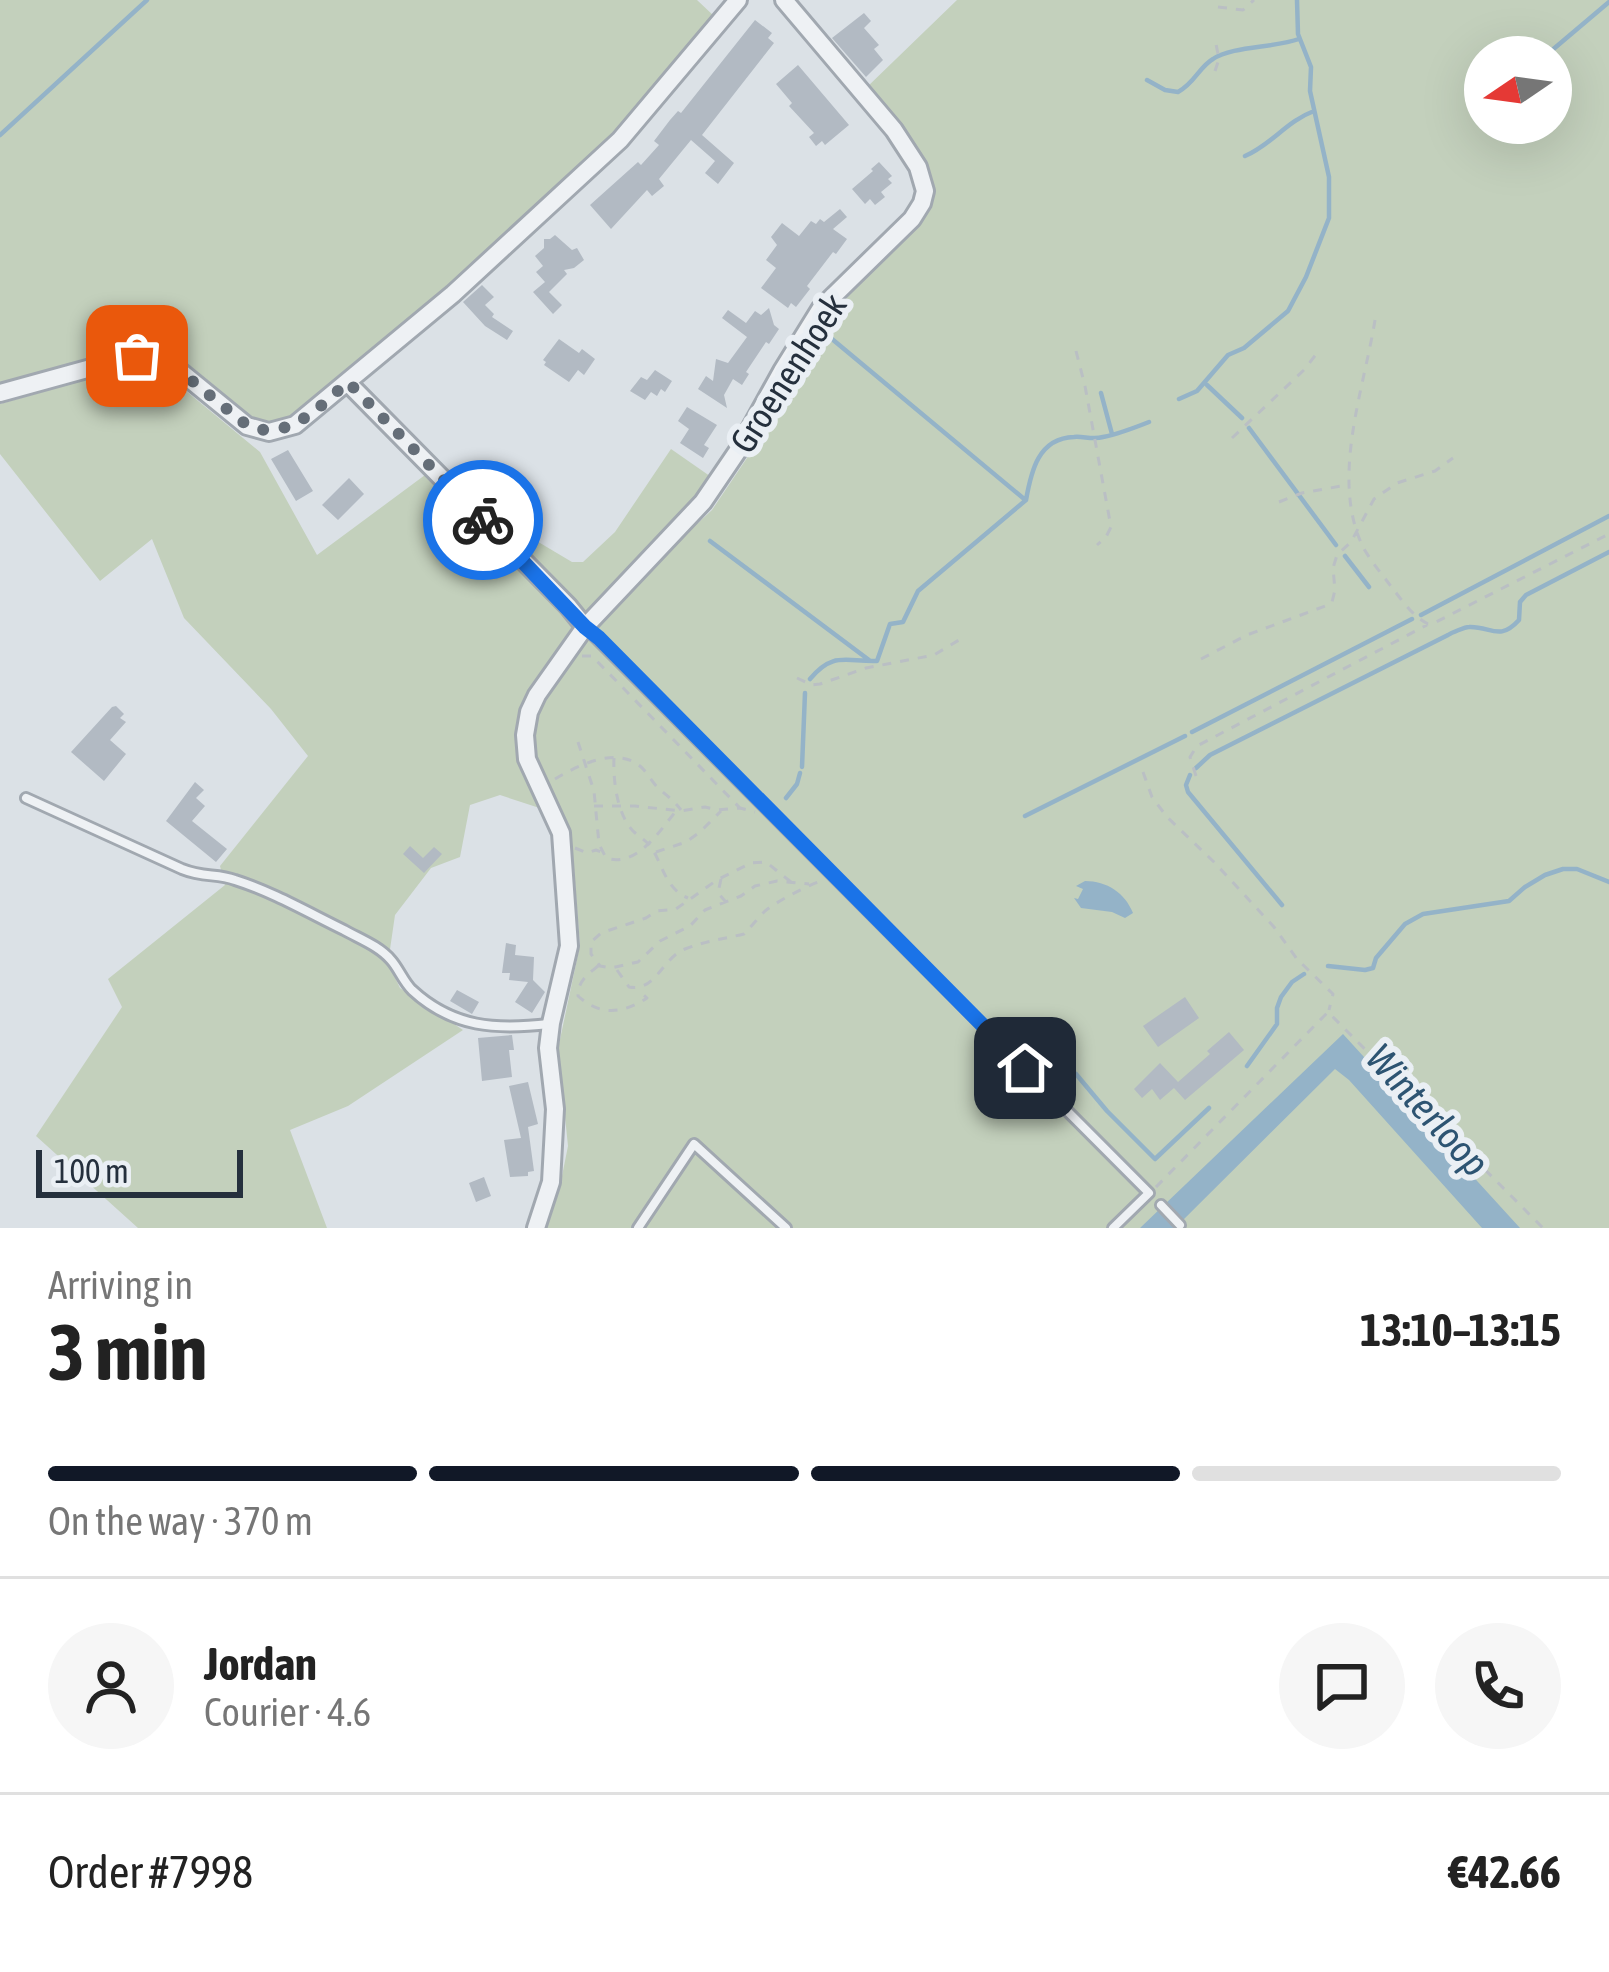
<!DOCTYPE html>
<html lang="en">
<head>
<meta charset="utf-8">
<style>
	:root { --surface:#fff; --page:#f6f6f6; --text:#222; --muted:#767676; --line:#e0e0e0; --accent:#111827 }
	body { margin:0; font-family:"Asap Condensed",sans-serif; background:var(--page); color:var(--text); height:100vh; display:flex; flex-direction:column; font-size:45px; white-space:nowrap }
	* { box-sizing:border-box; margin:0 }
	p { font-size:39px; color:var(--muted) }
	.icon { flex:none; width:66px; height:66px; fill:none; stroke:currentColor; stroke-width:2; stroke-linecap:round; stroke-linejoin:round }
	.map { position:relative; height:1228px; overflow:hidden }
	.drawer { display:flex; flex-direction:column; background:var(--surface); flex:1 }
	.drawer>* { flex:none }
	.needle { width:78px; rotate:257deg }
	.tools { position:absolute; left:1464px; top:36px; display:grid; gap:24px }
	.tools a { display:grid; place-items:center; width:108px; height:108px; border-radius:50%; background:var(--surface); box-shadow:0 12px 48px #0002; font-size:60px }
	.scale { position:absolute; left:36px; bottom:30px; width:207px; box-sizing:border-box; padding-left:12px; border:6px solid #25303d; border-top:0; font-size:33px; line-height:42px; white-space:nowrap; color:#25303d; -webkit-text-stroke:9px #eaeff4; paint-order:stroke }
	.pin { position:absolute; display:grid; place-items:center; width:102px; height:102px; color:#fff; margin:-51px; border-radius:24px; box-shadow:0 6px 18px #0006 }
	.courier { position:absolute; display:grid; place-items:center; width:120px; height:120px; margin:-60px; border:9px solid #1a73e8; border-radius:50%; background:#fff; color:#222; box-shadow:0 3px 15px #0007 }
	.head em { font-style:normal; font-weight:700 }
	.head div { display:flex; flex-direction:column-reverse }
	.head { display:flex; align-items:center; justify-content:space-between; height:204px; padding:0 48px }
	h1 { font-size:78px; font-weight:700; line-height:90px }
	.bar { display:grid; grid-template-columns:repeat(4,1fr); gap:18px 12px; align-content:center; height:144px; padding:0 48px }
	.bar i { height:15px; border-radius:9px; background:var(--line) }
	.bar .selected { background:var(--accent) }
	.bar p { grid-column:span 4 }
	.line { display:flex; align-items:center; gap:30px; padding:0 48px; border-top:3px solid var(--line) }
	.line div { flex:1 }
	.round { display:grid; place-items:center; flex:none; width:126px; height:126px; border-radius:63px; background:var(--page) }
	.map>svg:first-child { display:block }
	.green { fill:#c3d0bc; fill-rule:evenodd }
	.water { fill:#94b3c8 }
	.lines { fill:none; stroke-linecap:round; stroke-linejoin:round }
	.stream { stroke:#94b3c8; stroke-width:4.5 }
	.building { fill:#b2bac3 }
	.service-casing { stroke:#a1a8b0; stroke-width:14 }
	.minor-casing { stroke:#a1a8b0; stroke-width:22 }
	.path { stroke:#babfc4; stroke-width:3; stroke-dasharray:9 9; stroke-linecap:butt }
	.service { stroke:#eef1f4; stroke-width:8 }
	.minor { stroke:#eef1f4; stroke-width:16 }
	.done { stroke:#656e78; stroke-width:12; stroke-dasharray:0 21.6 }
	.route { stroke:#1a73e8; stroke-width:15 }
	.labels { text-anchor:middle; stroke-width:12; stroke-linejoin:round; paint-order:stroke }
	.street-label { font-size:36px; fill:#25303d; stroke:#eaeff4 }
	.water-label { font-size:39px; font-style:italic; fill:#2d5472; stroke:#eaeff4 }
</style>
</head>
<body>
<div class="map">
<svg width="1609" height="1228" viewBox="0 0 1609 1228">
	<rect width="100%" height="100%" fill="#dbe1e6"/>
	<path class="green" d="M0 0H697L715 17 600 152 305 411 273 425 251 417 153 347 0 387Z
		M957 0H1609V1228H545L560 1186 568 1146 558 1049 580 945 571 833 564 816 500 795 470 805 460 857 431 868 395 915 388 963 400 988 463 1030 348 1106 290 1130 327 1228H138L36 1136 122 1007 108 979 225 885 220 866 308 756 271 709 184 618 152 539 100 581 0 454V404L134 366 148 364 157 367 260 452 317 555 425 475 572 562H583L615 532 671 449 717 481 690 516 698 523 712 510 749 455 821 320 878 262 931 193 865 89ZM1485 57H1551V123H1485Z"/>
	<path class="water" d="M1085 881C1107 881 1125 893 1133 913L1125 918 1112 912 1081 908 1074 898 1078 899 1083 889 1076 886Z
		M1343 1034 1520 1228H1482L1349 1080 1335 1069 1175 1228H1140Z"/>
	<g class="lines">
		<path class="stream" d="M1544 57 1609 2
			M1147 80 1165 90 1178 92C1195 83 1199 67 1213 59 1232 46 1274 48 1299 39
			M0 135 147 0
			M1245 156C1271 145 1287 121 1314 111
			M820 329 1023 498
			M1207 385 1242 418
			M1101 393 1112 434
			M1179 399 1197 391 1228 355 1244 348 1288 311 1306 277 1329 218V177L1310 91 1311 67 1298 34 1297 0
			M1249 428 1336 545
			M710 541 869 660
			M1345 556 1369 587
			M1421 615 1609 516
			M810 679C833 651 846 662 877 661L890 624 903 622 918 591 1026 500C1031 472 1038 438 1074 437 1083 436 1093 440 1103 437 1118 434 1134 428 1149 422
			M1192 732 1412 619
			M802 767 805 693
			M1196 768 1210 755 1448 635C1451 633 1465 627 1469 627 1491 626 1499 642 1519 620L1520 602 1526 595 1609 552
			M1190 775 1186 785 1188 792 1282 905
			M786 798 797 784 800 773
			M1025 816 1185 736
			M1328 966 1365 970 1373 968 1376 958 1405 924 1423 914 1509 901 1525 887 1545 875 1563 869H1577L1609 882
			M1247 1066 1277 1024V1008L1281 997 1292 982 1304 974
			M1076 1074 1107 1111 1155 1159 1209 1108"/>
	</g>
	<path class="building" d="M864 13 871 21 864 28 879 45 874 49 883 60 866 77 832 38Z
		M755 20 772 33 768 38 774 43 702 135 734 163 718 184 705 173 715 161 691 140 659 179 664 186 652 196 647 190 611 229 590 205 638 162 641 165 659 145 654 141 670 120 678 111 681 113Z
		M798 65 849 125 825 145 822 141 816 146 809 137 814 133 789 106 792 103 776 84Z
		M879 162 892 176 888 179 892 183 881 192 885 197 875 205 870 199 865 204 852 189 873 171 871 169Z
		M840 209 847 217 833 229 847 239 836 254 833 252 807 286 810 289 796 307 791 303 788 308 761 288 776 268 766 260 777 245 771 237 782 223 799 236 811 221 816 224 820 219 824 222Z
		M555 235 572 250 577 248 584 260 574 268 564 270 567 274 549 292 562 305 553 314 533 292 545 282 536 272 543 266 535 256 544 248V239H550Z
		M482 285 494 297 485 305 494 314 492 317 513 331 507 340 485 326 463 302Z
		M769 308 774 325 779 329 769 344 766 342 746 372 749 374 742 385 733 379 724 395 727 408 698 389 706 376 713 381 716 359 728 363 747 337 722 318 728 310 746 323 755 311 761 315Z
		M559 339 579 353 582 349 595 359 584 375 578 370 569 382 544 365 546 362 543 360Z
		M655 370 672 381 665 392 661 389 657 396 651 392 645 400 630 391 641 377 647 380Z
		M687 407 717 425 704 445 709 448 703 458 680 443 689 429 678 421Z
		M288 450 313 491 296 501 271 459Z
		M349 478 364 494 338 520 322 505Z
		M116 706 124 714 120 718 126 722 110 740 126 754 104 781 71 752 112 707Z
		M195 782 204 790 196 798 205 806 192 821 227 849 216 862 166 821Z
		M410 846 423 858 434 847 442 854 424 873 403 854Z
		M506 943 516 945 515 955 534 957 533 980 545 992 532 1013 515 1002 528 982 509 980 510 973H502Z
		M457 990 479 1002 472 1014 450 1001Z
		M1185 997 1199 1018 1158 1047 1143 1026Z
		M1229 1032 1244 1050 1185 1100 1174 1088 1160 1100 1152 1089 1142 1098 1134 1089 1160 1063 1178 1082 1210 1054 1207 1051Z
		M512 1035 514 1050H509L512 1077 482 1081 478 1038Z
		M528 1082 538 1124 528 1127 534 1171 528 1172V1176L510 1177 504 1140 521 1138 509 1086Z
		M484 1177 491 1196 476 1202 469 1183Z"/>
	<g class="lines">
		<g class="service-casing">
			<path id="service" d="M586 628 1149 1193 1113 1228
				M26 798 182 869C204 878 217 873 235 880 273 892 309 913 344 930 360 939 379 946 391 960 399 969 403 981 412 990 453 1028 496 1030 549 1024
				M1161 1205 1180 1225
				M638 1228 694 1144 786 1228"/>
		</g>
		<g class="minor-casing">
			<path id="minor" d="M348 383 568 606 585 627
				M0 393 138 355H156L165 359 247 426 269 432 295 425 453 294 620 140 738 0
				M536 1228 551 1182 555 1109 548 1048 551 1023 569 946 561 833 527 759 525 735 529 712 537 695 585 627 703 502 739 449 782 371 821 308 912 219 922 203 925 191 918 167 894 130 784 0"/>
		</g>
		<path class="path" d="M1218 7 1243 10 1254 0
			M1215 71 1219 59 1216 44
			M1375 320C1364 389 1330 479 1363 547 1370 560 1381 573 1390 585 1401 599 1412 616 1428 624L1436 622 1609 534
			M1076 351 1085 386 1111 527 1106 537 1097 545
			M1232 438 1305 369 1320 349
			M1279 502 1302 493 1347 485
			M582 656H592L740 808
			M1201 659 1247 635 1328 605 1332 602 1335 590 1333 568 1337 555 1351 542 1374 499 1397 483 1435 471 1453 458
			M797 678 812 685 820 684 866 668 934 655 959 640
			M578 742 594 791 599 844 606 858C636 868 659 832 676 811
			M614 758C613 781 617 815 634 832 642 839 649 842 654 852 664 870 667 889 688 898
			M1143 772 1152 797 1167 817 1214 862 1274 927 1297 959 1333 994 1329 1010
			M1196 776 1190 757 1197 746 1427 625
			M555 779C577 766 615 746 640 766 647 772 652 782 659 789 668 796 674 801 681 810
			M594 806H635L681 811 705 807 717 810 740 808 755 812
			M575 848 587 853 596 850 601 852
			M656 852 686 842 700 832 721 811
			M721 879 718 893 725 901
			M791 882 766 862 751 863 717 880 676 909 657 911 646 918 601 933 591 942V954L600 966 611 968 638 962 660 941 690 926 705 910 741 896 755 886 777 881 809 884
			M598 966C587 975 578 981 578 996 600 1016 622 1014 647 998L638 990
			M617 970 629 987C656 992 662 958 685 949 706 941 723 939 744 934 751 927 757 919 764 912 772 904 813 882 825 880
			M1156 1187 1328 1012 1543 1228"/>
		<use href="#service" class="service"/>
		<use href="#minor" class="minor"/>
	</g>
	<g class="lines">
		<path class="done" d="M137 356 156 355 165 359 248 426C288 442 319 407 348 382L483 520"/>
		<path class="route" d="M483 520 585 627 599 638 1025 1068"/>
	</g>
	<g class="labels">
		<g class="street-label">
			<text transform="translate(788 373) rotate(-57)" y="13">Groenenhoek</text>
		</g>
		<g class="water-label">
			<text transform="translate(1428 1110) rotate(48)" y="14">Winterloop</text>
		</g>
	</g>
</svg>
<div class="tools">
<a><svg class="needle" viewBox="-14 -14 28 28"><path d="M0-13l5 13h-10z" fill="#e53935"/><path d="M0 13l5-13h-10z" fill="#767676"/></svg></a>
</div>
<div class="scale">100 m</div>
<div class="pin" style="left:137px;top:356px;background:#ea580c"><svg class="icon" aria-label="bag" viewBox="0 0 24 24"><path d="M5 8h14l-1 12H6zM9 8a3 3 0 0 1 6 0"/></svg></div>
<div class="pin" style="left:1025px;top:1068px;background:#1f2937"><svg class="icon" aria-label="home" viewBox="0 0 24 24"><path d="M3 11l9-7 9 7M6 9v11h12V9"/></svg></div>
<div class="courier" style="left:483px;top:520px"><svg class="icon" aria-label="bike" viewBox="0 0 24 24"><circle cx="6" cy="16" r="4"/><circle cx="18" cy="16" r="4"/><path d="M6 16l4-8h5l3 8M10 8l3 8H6M13 5h3"/></svg></div>
</div>
<section class="drawer">
<div class="head"><div><h1>3 min</h1><p>Arriving in</p></div><em>13:10–13:15</em></div>
<div class="bar"><i class="selected"></i><i class="selected"></i><i class="selected"></i><i></i><p>On the way · 370 m</p></div>
<div class="line" style="height:216px"><a class="round"><svg class="icon" aria-label="person" viewBox="0 0 24 24"><circle cx="12" cy="8" r="4"/><path d="M4 21q1-7 8-7t8 7"/></svg></a><div><b>Jordan</b><p>Courier · 4.6</p></div><a class="round"><svg class="icon" aria-label="chat" viewBox="0 0 24 24"><path d="M4 5h16v11H9l-5 4z"/></svg></a><a class="round"><svg class="icon" aria-label="phone" viewBox="0 0 24 24"><path d="M5 4h4l2 5-3 2q2 4 5 5l2-3 5 2v4C11 20 4 13 5 4z"/></svg></a></div>
<div class="line" style="height:156px"><div>Order #7998</div><b>€42.66</b></div>
</section>
</body>
</html>
